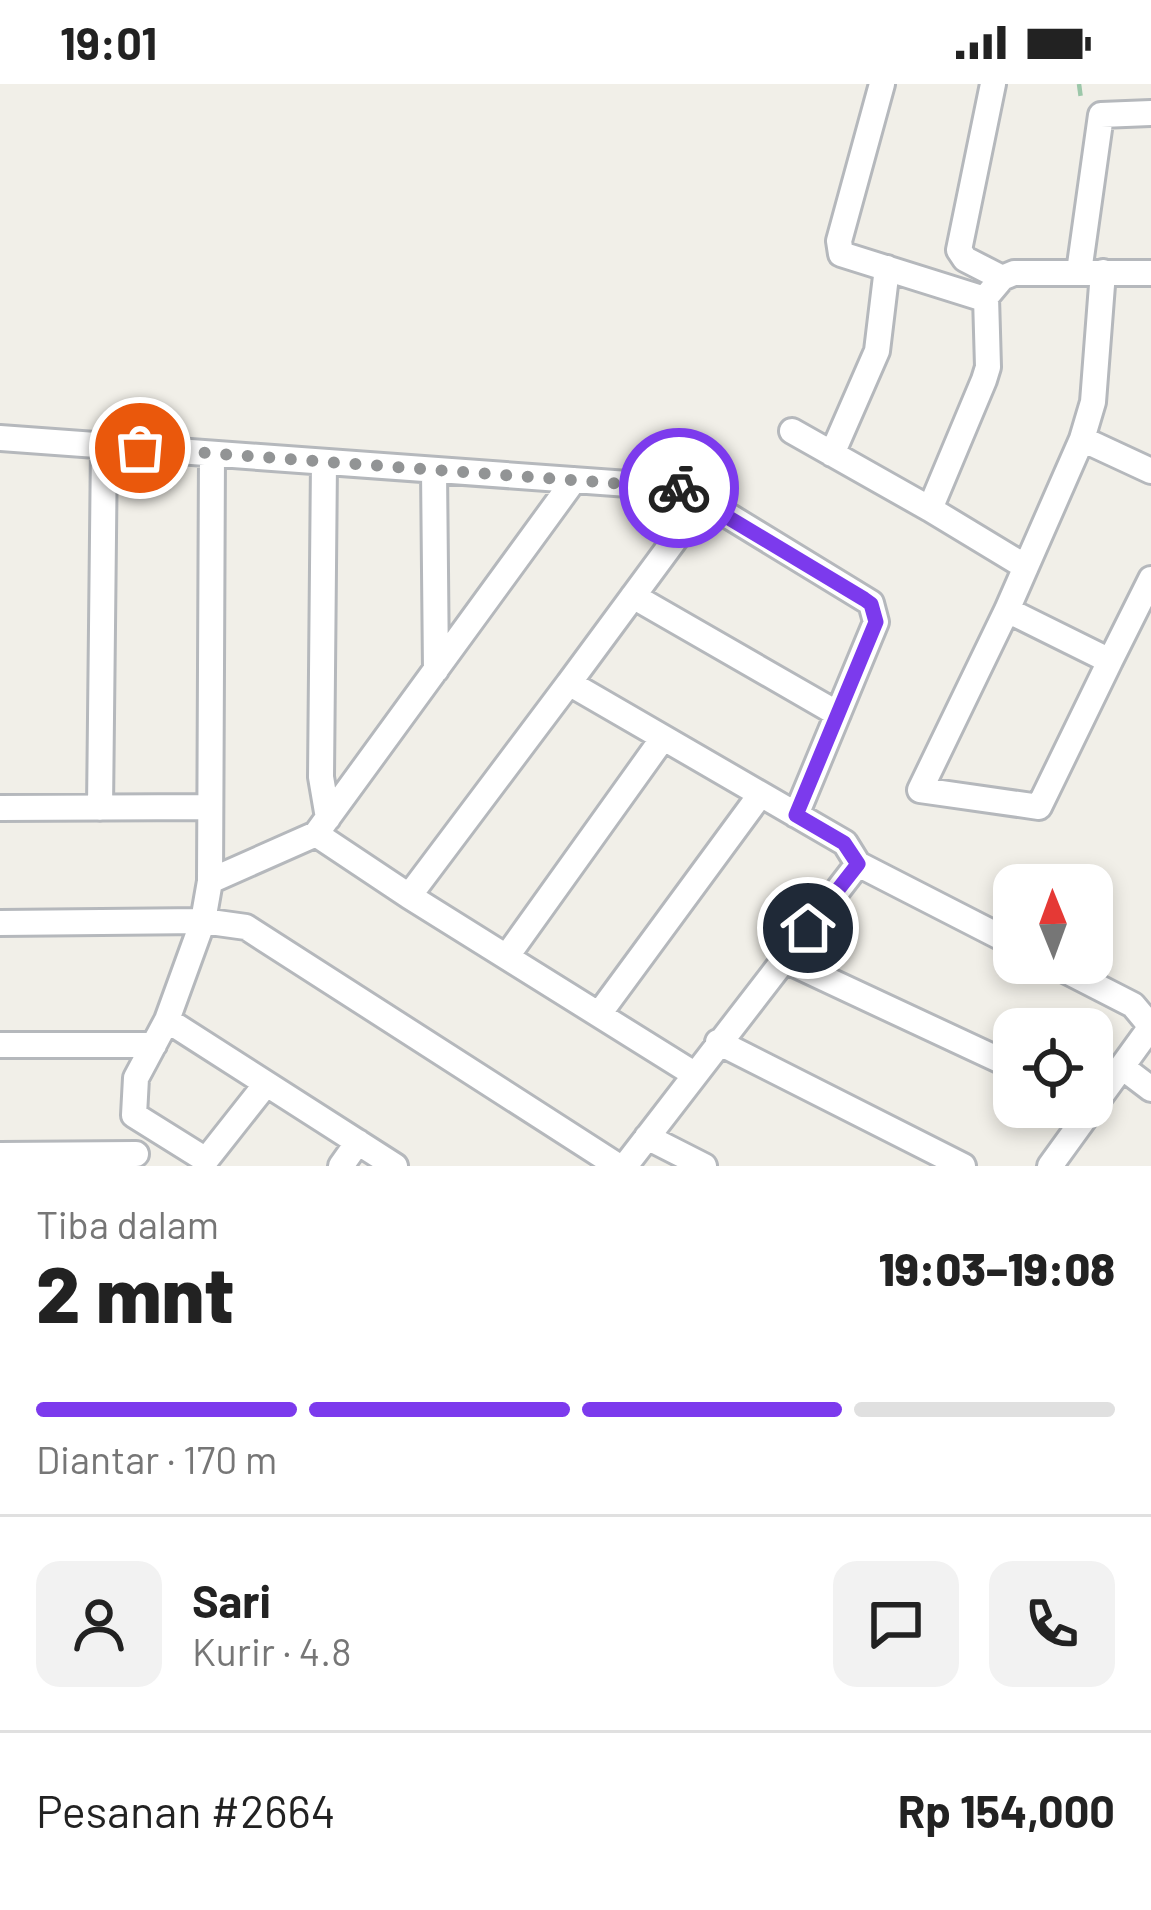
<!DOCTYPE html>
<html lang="id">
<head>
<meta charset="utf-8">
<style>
	:root { --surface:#fff; --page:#f2f2f2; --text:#222; --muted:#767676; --line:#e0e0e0; --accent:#7c3aed }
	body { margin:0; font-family:Barlow,sans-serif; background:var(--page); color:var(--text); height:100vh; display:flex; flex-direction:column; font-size:45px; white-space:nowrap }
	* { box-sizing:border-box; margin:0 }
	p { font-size:39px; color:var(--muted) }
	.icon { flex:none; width:66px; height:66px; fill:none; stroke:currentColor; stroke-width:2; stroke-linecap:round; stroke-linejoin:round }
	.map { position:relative; height:1082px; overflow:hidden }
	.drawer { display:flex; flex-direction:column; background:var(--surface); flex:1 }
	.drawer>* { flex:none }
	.needle { width:78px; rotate:359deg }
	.controls { position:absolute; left:993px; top:780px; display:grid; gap:24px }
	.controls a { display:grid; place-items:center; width:120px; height:120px; border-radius:24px; background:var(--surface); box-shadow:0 6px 18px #0003; font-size:60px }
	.pin { position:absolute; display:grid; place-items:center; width:102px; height:102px; color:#fff; margin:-51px; border:6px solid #fff; border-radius:50%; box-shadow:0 3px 12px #0007 }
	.courier { position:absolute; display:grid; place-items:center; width:120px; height:120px; margin:-60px; border:9px solid #7c3aed; border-radius:50%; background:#fff; color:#222; box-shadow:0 3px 15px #0007 }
	.summary em { font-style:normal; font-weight:800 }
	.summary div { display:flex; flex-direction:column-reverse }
	.summary { display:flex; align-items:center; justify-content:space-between; height:204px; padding:0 36px }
	h1 { font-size:78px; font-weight:800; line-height:90px }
	.bar { display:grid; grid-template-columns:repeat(4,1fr); gap:18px 12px; align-content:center; height:144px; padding:0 36px }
	.bar i { height:15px; border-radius:9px; background:var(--line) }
	.bar .selected { background:var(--accent) }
	.bar p { grid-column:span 4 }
	.line { display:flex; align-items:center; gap:30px; padding:0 36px; border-top:3px solid var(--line) }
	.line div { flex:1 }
	.round { display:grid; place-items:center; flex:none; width:126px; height:126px; border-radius:24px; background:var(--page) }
	.status { display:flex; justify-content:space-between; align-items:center; height:84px; padding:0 60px; background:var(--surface); direction:ltr }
	.status svg { height:33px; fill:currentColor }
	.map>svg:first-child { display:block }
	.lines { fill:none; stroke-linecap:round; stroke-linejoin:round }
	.minor-casing { stroke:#b5b8bc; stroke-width:30 }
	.path { stroke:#9cc7a9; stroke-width:4.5; stroke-dasharray:12 6; stroke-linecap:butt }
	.minor { stroke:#fff; stroke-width:24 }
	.done { stroke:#929495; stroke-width:12; stroke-dasharray:0 21.6 }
	.route { stroke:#7c3aed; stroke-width:15 }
</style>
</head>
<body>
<div class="status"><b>19:01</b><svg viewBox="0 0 49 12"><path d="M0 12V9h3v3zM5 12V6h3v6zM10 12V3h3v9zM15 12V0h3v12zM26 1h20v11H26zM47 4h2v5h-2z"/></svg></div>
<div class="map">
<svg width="1151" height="1082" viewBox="0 0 1151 1082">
	<rect width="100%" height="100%" fill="#f1efe8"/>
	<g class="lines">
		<g class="minor-casing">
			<path id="minor" d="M882 0 839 157 841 170 978 213H986L1002 194 1014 189H1151
				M993 0 959 166 965 175 1002 194
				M1079 188 1101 31 1151 29
				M1103 188 1093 318 1082 355 1007 526 920 706 1039 723 1110 577
				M792 347 930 425 984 296 988 283 986 213
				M0 354 683 404 871 519 876 538 796 731
				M1082 355 1151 387
				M832 370 877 267 887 184
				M324 378 321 693 328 734
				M434 386 436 586
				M930 425 1026 483
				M633 512 838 630
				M1007 526 1110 577 1151 495
				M569 599 704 416
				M0 724 210 723
				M100 724 104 362
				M316 750 574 396
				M210 797 212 370
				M0 839 203 837 246 843 618 1082
				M507 872 663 654
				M783 875 1014 983
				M599 930 760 711
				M167 936 136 994 134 1031 206 1076 266 1000
				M718 958 963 1082
				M0 961H154
				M1122 983 1151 1005
				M694 990 409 812 569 599 845 759 858 780
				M647 1053 704 1082
				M0 1071 136 1070
				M341 1082 358 1058
				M395 1082 167 936 203 837 210 797 316 750 409 812
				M625 1082 858 780 1014 860
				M1050 1082 1147 948 1148 939 1133 921 1051 879"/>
		</g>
		<path class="path" d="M1079 0 1081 15"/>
		<use href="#minor" class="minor"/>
	</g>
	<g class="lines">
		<path class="done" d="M140 364 679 404"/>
		<path class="route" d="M679 404 864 515 871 520 876 538 796 731 844 759 858 780 808 844"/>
	</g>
</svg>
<div class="controls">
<a><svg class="needle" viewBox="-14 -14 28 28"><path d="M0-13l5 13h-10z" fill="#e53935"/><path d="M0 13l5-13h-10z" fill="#767676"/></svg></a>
<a><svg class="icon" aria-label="locate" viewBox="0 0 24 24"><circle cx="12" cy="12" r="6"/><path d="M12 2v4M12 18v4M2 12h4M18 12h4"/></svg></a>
</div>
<div class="pin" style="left:140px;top:364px;background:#ea580c"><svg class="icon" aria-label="bag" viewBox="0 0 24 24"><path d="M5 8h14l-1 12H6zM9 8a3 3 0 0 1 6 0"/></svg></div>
<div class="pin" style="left:808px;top:844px;background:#1f2937"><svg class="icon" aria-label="home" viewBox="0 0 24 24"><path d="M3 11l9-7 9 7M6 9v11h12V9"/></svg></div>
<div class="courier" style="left:679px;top:404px"><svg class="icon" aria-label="bike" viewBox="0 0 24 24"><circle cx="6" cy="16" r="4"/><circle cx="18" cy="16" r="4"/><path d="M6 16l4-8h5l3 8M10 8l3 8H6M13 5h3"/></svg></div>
</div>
<section class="drawer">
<div class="summary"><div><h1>2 mnt</h1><p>Tiba dalam</p></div><em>19:03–19:08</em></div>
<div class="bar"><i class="selected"></i><i class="selected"></i><i class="selected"></i><i></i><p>Diantar · 170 m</p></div>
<div class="line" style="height:216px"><a class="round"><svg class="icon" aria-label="person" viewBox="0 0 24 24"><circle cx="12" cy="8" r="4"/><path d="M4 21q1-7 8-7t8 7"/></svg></a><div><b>Sari</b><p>Kurir · 4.8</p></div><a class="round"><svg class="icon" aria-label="chat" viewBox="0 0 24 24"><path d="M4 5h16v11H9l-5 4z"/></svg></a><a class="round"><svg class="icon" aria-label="phone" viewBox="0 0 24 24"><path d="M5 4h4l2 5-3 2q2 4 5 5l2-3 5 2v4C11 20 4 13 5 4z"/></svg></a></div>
<div class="line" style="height:156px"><div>Pesanan #2664</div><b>Rp 154,000</b></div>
</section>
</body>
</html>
